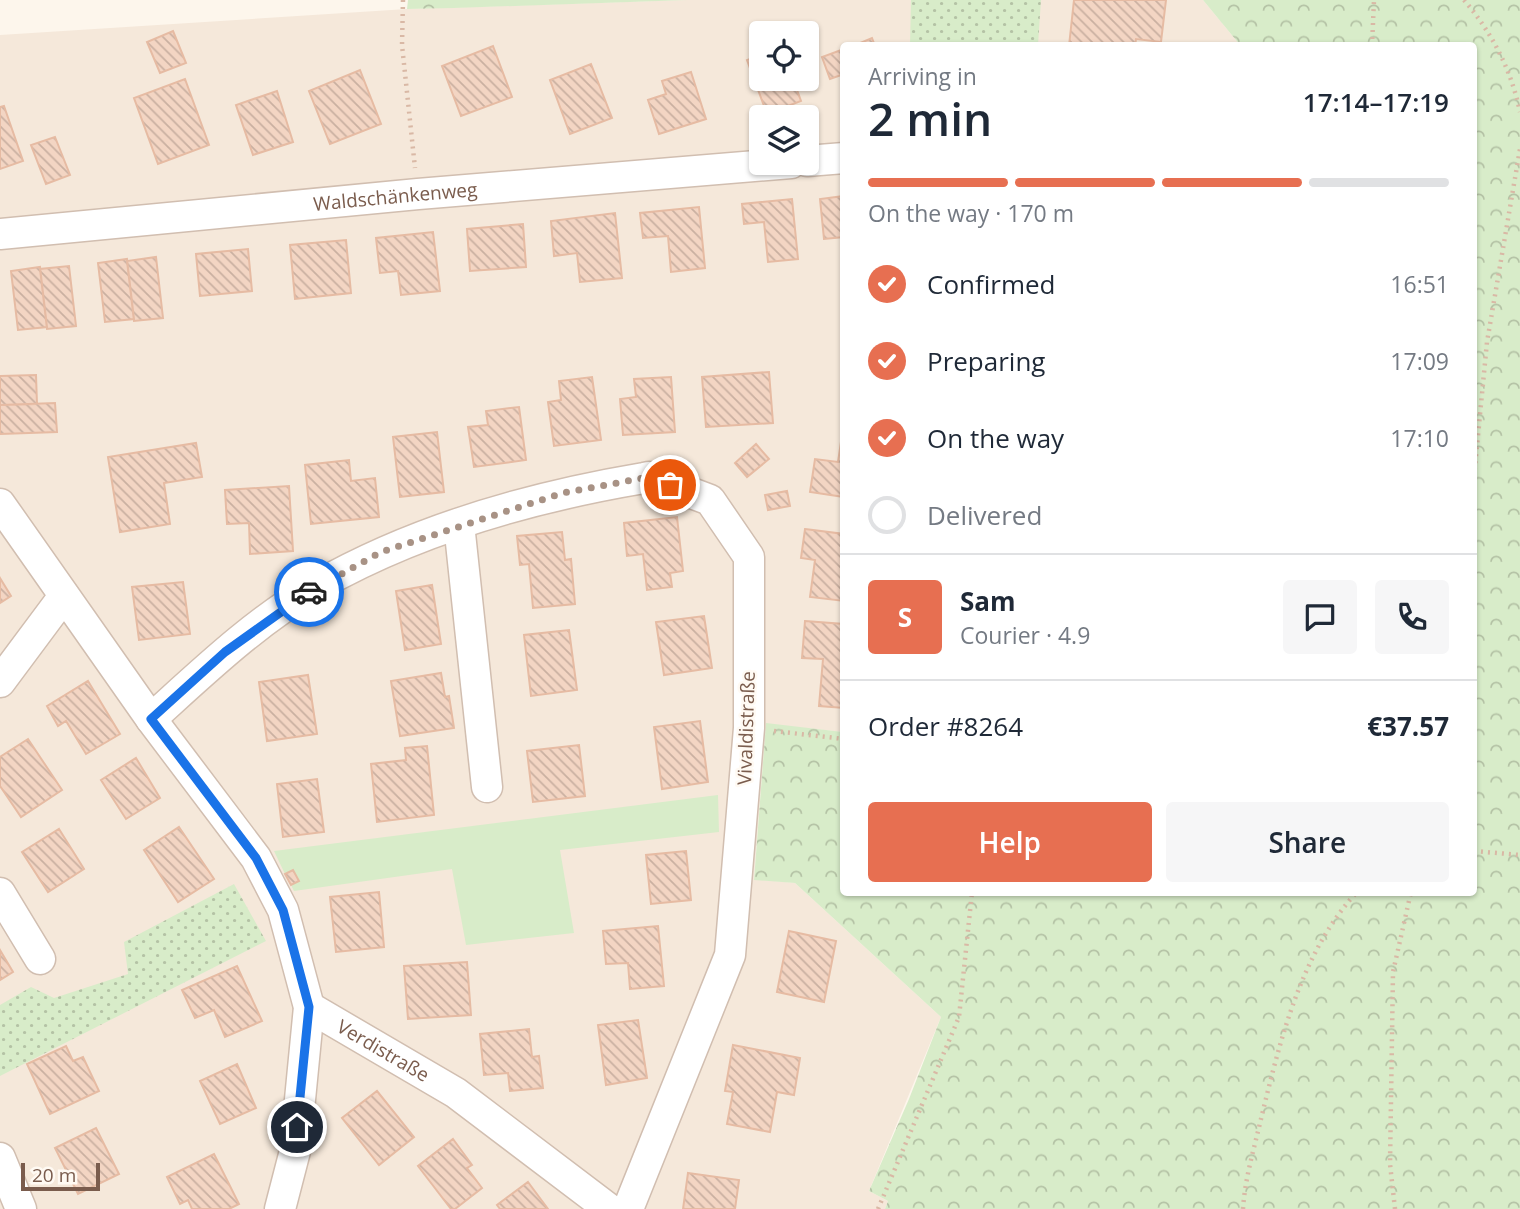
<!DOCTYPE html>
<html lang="en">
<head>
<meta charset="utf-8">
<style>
	:root { --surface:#fff; --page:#f6f6f7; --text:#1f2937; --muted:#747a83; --line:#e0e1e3; --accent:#e76f51 }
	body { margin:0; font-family:"Open Sans",sans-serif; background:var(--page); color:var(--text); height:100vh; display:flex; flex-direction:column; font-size:26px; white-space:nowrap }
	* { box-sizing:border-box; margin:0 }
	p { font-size:23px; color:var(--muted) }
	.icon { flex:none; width:38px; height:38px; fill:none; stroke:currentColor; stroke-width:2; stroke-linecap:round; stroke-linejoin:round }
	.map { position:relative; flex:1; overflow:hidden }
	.details { position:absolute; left:840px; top:42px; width:637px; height:854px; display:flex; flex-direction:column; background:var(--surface); border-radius:7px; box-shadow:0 2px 5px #0004 }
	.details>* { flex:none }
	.buttons { position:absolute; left:749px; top:21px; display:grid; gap:14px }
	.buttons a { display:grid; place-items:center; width:70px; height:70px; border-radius:7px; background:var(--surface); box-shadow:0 2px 5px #0004; font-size:35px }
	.scale { position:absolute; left:21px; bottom:18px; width:79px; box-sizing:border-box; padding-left:7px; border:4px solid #7a5c4d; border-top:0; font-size:19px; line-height:24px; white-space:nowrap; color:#7a5c4d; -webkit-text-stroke:5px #fffaf3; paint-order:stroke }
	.pin { position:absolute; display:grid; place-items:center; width:60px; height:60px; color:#fff; margin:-30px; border:4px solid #fff; border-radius:50%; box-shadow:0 2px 7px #0007 }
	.courier { position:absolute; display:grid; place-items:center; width:70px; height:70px; margin:-35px; border:5px solid #1a73e8; border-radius:50%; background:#fff; color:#222; box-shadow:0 2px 9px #0007 }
	.head em { font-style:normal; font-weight:600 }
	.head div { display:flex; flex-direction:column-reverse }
	.head { display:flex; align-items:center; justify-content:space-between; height:119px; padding:0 28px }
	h1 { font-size:46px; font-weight:600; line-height:52px }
	.bar { display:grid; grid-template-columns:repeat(4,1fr); gap:10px 7px; align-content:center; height:84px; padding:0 28px }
	.bar i { height:9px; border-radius:5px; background:var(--line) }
	.bar .on { background:var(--accent) }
	.bar p { grid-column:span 4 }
	.line { display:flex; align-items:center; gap:18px; padding:0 28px; border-top:2px solid var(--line) }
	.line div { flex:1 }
	.round { display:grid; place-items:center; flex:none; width:74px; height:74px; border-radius:7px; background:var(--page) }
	ol { padding:0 28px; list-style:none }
	li { display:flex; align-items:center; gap:21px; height:77px }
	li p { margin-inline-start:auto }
	li .icon { padding:7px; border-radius:50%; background:var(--accent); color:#fff; stroke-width:4 }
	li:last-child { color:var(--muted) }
	li i { width:38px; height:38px; border:4px solid var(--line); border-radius:50% }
	.primary-button { display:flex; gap:14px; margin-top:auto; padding:14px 28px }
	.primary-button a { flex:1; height:80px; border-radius:7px; background:var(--accent); color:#fff; font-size:28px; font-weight:600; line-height:80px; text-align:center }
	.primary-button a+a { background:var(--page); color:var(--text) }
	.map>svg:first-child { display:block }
	.residential { fill:#f5e8da; fill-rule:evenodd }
	.grass { fill:url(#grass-dots) }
	.forest { fill:url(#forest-crowns) }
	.park { fill:#d8ecc9 }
	.building { fill:url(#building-back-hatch); stroke:#e6bba3; stroke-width:2 }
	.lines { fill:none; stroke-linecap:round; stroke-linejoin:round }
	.minor-casing { stroke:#d1beb0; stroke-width:33 }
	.path { stroke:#d9b8a5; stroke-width:4.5; stroke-dasharray:2 5; stroke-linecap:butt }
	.minor { stroke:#fff; stroke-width:30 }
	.done { stroke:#a89285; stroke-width:7; stroke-dasharray:0 12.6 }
	.route { stroke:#1a73e8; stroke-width:9 }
	.labels { text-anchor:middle; stroke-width:5; stroke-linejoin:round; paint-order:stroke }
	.street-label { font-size:19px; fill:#7a5c4d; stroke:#fffaf3 }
</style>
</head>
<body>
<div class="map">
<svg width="1520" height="1209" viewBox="0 0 1520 1209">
	<defs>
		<pattern id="grass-dots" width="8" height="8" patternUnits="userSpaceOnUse" patternTransform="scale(1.75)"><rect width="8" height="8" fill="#d8ecc9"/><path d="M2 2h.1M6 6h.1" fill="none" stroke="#b4c2a5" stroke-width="1.8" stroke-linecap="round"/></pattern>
		<pattern id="forest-crowns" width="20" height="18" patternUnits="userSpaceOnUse" patternTransform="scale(1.75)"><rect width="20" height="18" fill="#d8ecc9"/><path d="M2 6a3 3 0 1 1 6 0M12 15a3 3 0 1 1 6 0" fill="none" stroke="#b4c2a5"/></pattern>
		<pattern id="building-back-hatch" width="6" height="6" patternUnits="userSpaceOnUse" patternTransform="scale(1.75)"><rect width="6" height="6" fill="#f3d5c3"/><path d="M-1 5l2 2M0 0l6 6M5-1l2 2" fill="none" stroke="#cab0a1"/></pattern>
	</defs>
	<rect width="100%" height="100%" fill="#fdf6ec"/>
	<path class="residential" d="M687 0H1203L1240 45 844 46 843 732 766 724 754 879 795 883 941 1017 869 1191 888 1201 885 1209H0V35L407 9ZM761 33H807V79H761ZM761 117H807V163H761Z"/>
	<path class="grass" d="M911 0H1041L1038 45H910Z
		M234 884 266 941 0 1076V1005L31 987 54 998 128 974 124 942Z"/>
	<path class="forest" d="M408 0H454V8L407 9Z
		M1203 0H1520V1209H885L888 1201 869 1191 909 1099 941 1017 795 883 754 880 766 723 843 732 844 892H1474V46L1240 45Z"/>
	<path class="park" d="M454 0H687L454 8Z
		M718 795 719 832 560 850 574 933 466 945 452 869 294 891 291 885 299 880 293 870 285 874 274 851Z"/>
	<path class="building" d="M1074 0H1166L1161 42 1136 39 1135 46H1069Z
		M173 31 186 63 160 73 147 42Z
		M872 38 875 46H853Z
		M493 46 512 97 461 116 442 66Z
		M844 49V74L830 79 822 57Z
		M761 55V79H793L801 101 767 114 747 60Z
		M591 64 612 118 570 134 550 80Z
		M360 70 381 124 330 144 309 91Z
		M691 72 706 119 659 134 648 100 666 94 662 81Z
		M185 79 209 145 158 164 134 98Z
		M277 91 293 142 253 155 236 105Z
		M4 106 23 161 0 169V107Z
		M55 137 70 175 46 184 31 145Z
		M844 196V237L824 239 820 199Z
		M792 199 798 259 768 262 764 222 744 224 742 204Z
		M699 207 705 268 671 272 668 236 643 238 640 213Z
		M615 213 622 278 580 282 577 253 554 256 551 221Z
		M523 224 526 267 470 271 467 229Z
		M433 232 440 291 401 295 398 271 380 273 376 238Z
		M346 240 351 293 295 299 290 245Z
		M248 249 252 291 200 296 196 254Z
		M156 257 163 318 134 321 127 261Z
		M127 259 134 319 105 322 98 263Z
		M69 266 76 326 47 329 40 269Z
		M40 267 47 327 18 330 11 271Z
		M769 372 773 423 706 427 702 377Z
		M36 375 37 404 0 405V376Z
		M592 377 601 440 554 446 548 402 561 400 559 381Z
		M671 377 675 432 623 435 620 399 636 397 634 379Z
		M55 403 57 432 0 434V405Z
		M519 407 526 460 474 467 468 427 488 425 486 411Z
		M437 432 444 492 400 497 393 437Z
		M842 435 844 497 810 492 815 459 838 462Z
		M196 443 202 477 164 483 170 524 120 532 108 457Z
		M756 444 769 459 747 477 735 463Z
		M349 460 351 481 375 478 379 517 311 524 305 465Z
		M289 486 293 551 250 554 249 523 227 524 225 490Z
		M787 491 790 506 768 510 765 495Z
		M677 517 683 571 670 573 672 587 647 590 643 554 627 556 624 523Z
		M805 529 844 534V601L810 597 815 560 801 558Z
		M562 532 565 560 571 559 575 604 533 608 529 564 520 565 517 536Z
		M0 578 11 596 0 603Z
		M183 582 190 634 139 640 132 587Z
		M432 585 441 644 405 650 396 591Z
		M704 616 712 668 664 675 656 622Z
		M805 621 844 624V708L819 706 823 659 802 658Z
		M569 630 577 690 531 696 524 635Z
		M441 673 445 697 449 696 454 728 400 736 391 681Z
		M308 675 317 734 267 741 259 682Z
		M88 681 120 734 86 754 66 721 58 726 47 706Z
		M700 721 708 782 662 789 654 727Z
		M28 739 62 790 21 817 0 786V757Z
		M579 745 585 796 533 802 527 751Z
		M427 746 434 815 377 822 371 764 406 760 405 748Z
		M136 758 160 798 126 819 101 780Z
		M317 779 324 832 283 837 277 784Z
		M179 827 214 879 178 902 144 850Z
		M59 829 84 869 48 892 22 852Z
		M686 851 691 900 651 904 646 855Z
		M293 870 299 881 291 885 285 874Z
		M379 892 384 947 336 952 330 897Z
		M658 926 664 986 630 989 628 963 606 964 603 931Z
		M789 931 836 941 824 1002 777 992Z
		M0 950 13 972 0 980Z
		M467 962 471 1015 408 1019 404 966Z
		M237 966 262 1021 225 1037 214 1010 195 1018 182 990Z
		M638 1020 647 1078 606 1085 598 1025Z
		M529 1029 532 1057 539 1056 543 1088 510 1091 508 1073 484 1075 480 1034Z
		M733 1045 800 1058 794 1095 777 1092 770 1132 727 1124 733 1092 725 1091Z
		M66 1046 73 1061 83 1057 99 1091 50 1114 27 1064Z
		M237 1064 256 1108 220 1124 200 1081Z
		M377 1091 414 1137 379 1165 342 1118Z
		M96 1128 119 1174 78 1194 55 1148Z
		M453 1139 472 1165 467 1168 482 1188 455 1209H451L418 1166Z
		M214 1154 239 1204 229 1209H192L188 1200 180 1204 167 1177Z
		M688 1173 739 1180 735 1209H683Z
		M528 1182 548 1209H500L497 1205Z"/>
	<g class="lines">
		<g class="minor-casing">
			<g id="minor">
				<path d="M807 161 844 158"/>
				<path id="s1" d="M0 234 418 194 791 163"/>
				<path d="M0 504 151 719 256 858 283 910 309 1007 295 1151 280 1209"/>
				<path d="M459 524 487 787"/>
				<path d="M0 682 64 596"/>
				<path d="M151 719C203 672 256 621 317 586 417 529 531 497 644 478L649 477 710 500 749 557V728L730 955 628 1209"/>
				<path d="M0 893 40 959"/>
				<path id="s2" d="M309 1007 456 1093 609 1209"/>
				<path d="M0 1158 21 1209"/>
			</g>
		</g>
		<path class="path" d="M403 0 402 45 415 168
			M1464 0C1492 33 1511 69 1520 112
			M1372 46 1374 0
			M1474 477 1487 342 1520 149
			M774 731 844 739
			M1474 851 1520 855
			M878 1209 959 1017 972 892
			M1243 1209C1245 1178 1254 1149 1261 1119 1280 1041 1301 952 1357 892
			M1395 1209 1390 1164 1393 972 1411 892"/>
		<use href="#minor" class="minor"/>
	</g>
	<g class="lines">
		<path class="done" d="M309 592 381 552 563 493 649 477 670 485"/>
		<path class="route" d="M297 1127 309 1007 283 910 256 858 151 719 225 652 309 592"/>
	</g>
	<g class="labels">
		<g class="street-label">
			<text dy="7" stroke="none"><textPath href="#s1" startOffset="397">Waldschänkenweg</textPath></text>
			<text transform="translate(746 728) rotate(-88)" y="7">Vivaldistraße</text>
			<text dy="7" stroke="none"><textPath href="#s2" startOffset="86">Verdistraße</textPath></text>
		</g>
	</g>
</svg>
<div class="buttons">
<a><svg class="icon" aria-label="locate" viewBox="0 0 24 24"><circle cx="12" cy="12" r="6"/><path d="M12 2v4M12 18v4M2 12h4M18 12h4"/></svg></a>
<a><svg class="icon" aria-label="layers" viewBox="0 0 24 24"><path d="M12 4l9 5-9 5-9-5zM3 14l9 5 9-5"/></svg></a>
</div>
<div class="scale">20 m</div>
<div class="pin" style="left:670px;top:485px;background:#ea580c"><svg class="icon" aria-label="bag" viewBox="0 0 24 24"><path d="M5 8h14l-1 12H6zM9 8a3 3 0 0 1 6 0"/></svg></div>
<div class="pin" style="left:297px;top:1127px;background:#1f2937"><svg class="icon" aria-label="home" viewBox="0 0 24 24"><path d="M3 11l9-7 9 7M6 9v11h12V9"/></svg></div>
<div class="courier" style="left:309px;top:592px"><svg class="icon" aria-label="car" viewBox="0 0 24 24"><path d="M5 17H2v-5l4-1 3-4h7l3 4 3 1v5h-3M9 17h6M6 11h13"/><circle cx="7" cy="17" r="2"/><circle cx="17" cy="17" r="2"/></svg></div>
<section class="details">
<div class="head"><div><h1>2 min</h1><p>Arriving in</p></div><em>17:14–17:19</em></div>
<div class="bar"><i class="on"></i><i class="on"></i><i class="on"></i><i></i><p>On the way · 170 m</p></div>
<ol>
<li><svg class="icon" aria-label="check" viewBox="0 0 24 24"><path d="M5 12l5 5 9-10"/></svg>Confirmed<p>16:51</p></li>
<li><svg class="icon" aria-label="check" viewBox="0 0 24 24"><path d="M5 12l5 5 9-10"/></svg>Preparing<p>17:09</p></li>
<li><svg class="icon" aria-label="check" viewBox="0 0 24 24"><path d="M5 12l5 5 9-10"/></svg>On the way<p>17:10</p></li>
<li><i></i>Delivered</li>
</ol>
<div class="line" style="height:126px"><b class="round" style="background:var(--accent);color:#fff">S</b><div><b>Sam</b><p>Courier · 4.9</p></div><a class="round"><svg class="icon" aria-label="chat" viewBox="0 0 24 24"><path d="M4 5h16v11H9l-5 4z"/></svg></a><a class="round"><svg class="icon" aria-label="phone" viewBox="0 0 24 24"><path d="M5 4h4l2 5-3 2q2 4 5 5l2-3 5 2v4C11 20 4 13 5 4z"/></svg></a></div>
<div class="line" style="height:91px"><div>Order #8264</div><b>€37.57</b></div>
<div class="primary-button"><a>Help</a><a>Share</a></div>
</section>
</div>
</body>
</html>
